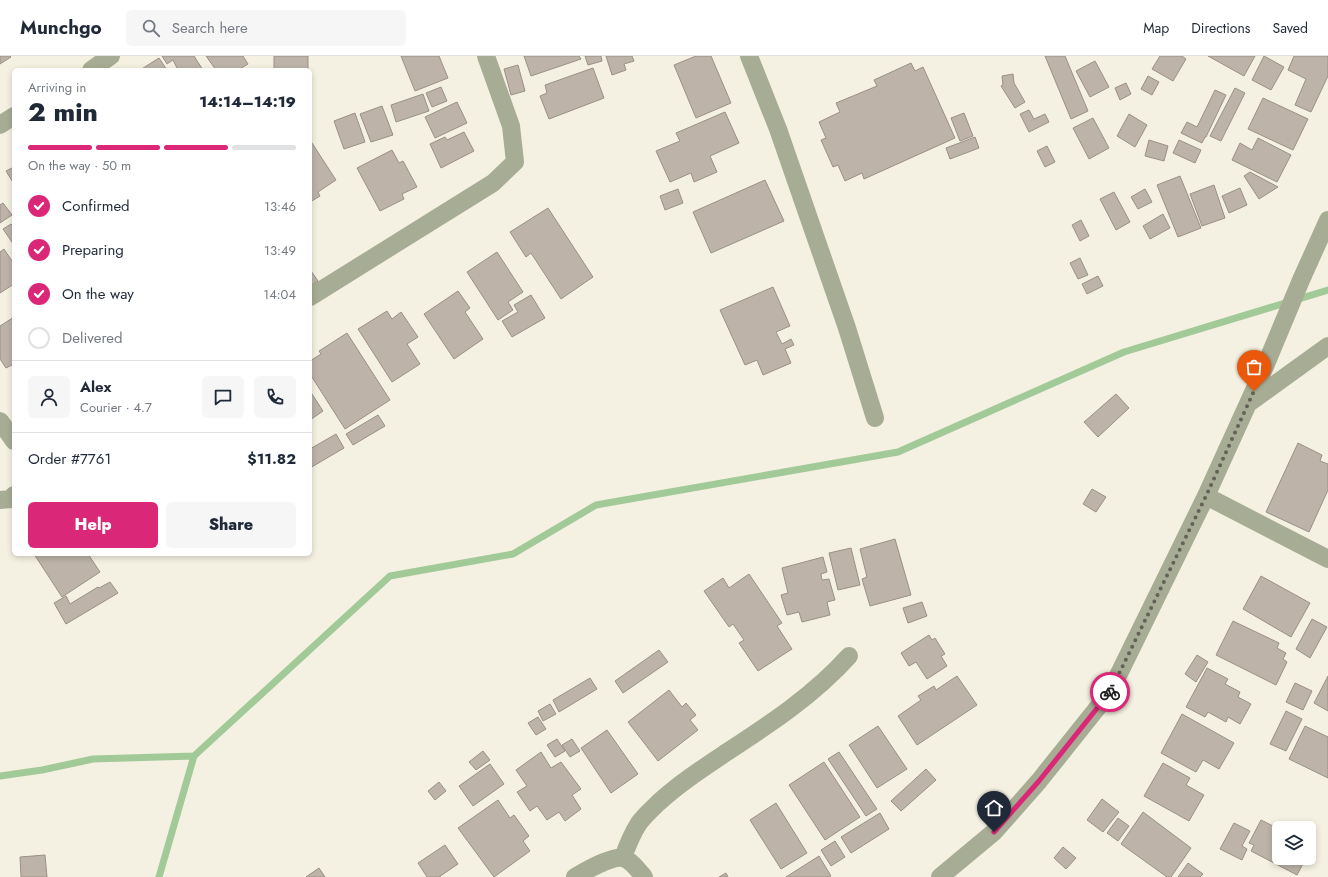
<!DOCTYPE html>
<html lang="en">
<head>
<meta charset="utf-8">
<style>
	:root { --surface:#fff; --page:#f6f6f7; --text:#1f2937; --muted:#747a83; --line:#e0e1e3; --accent:#db2777 }
	body { margin:0; font-family:Jost,sans-serif; background:var(--page); color:var(--text); height:100vh; display:flex; flex-direction:column; font-size:15px; white-space:nowrap }
	* { box-sizing:border-box; margin:0 }
	p { font-size:13px; color:var(--muted) }
	.icon { flex:none; width:22px; height:22px; fill:none; stroke:currentColor; stroke-width:2; stroke-linecap:round; stroke-linejoin:round }
	.map { position:relative; flex:1; overflow:hidden }
	.details { position:absolute; left:12px; top:12px; width:300px; height:488px; display:flex; flex-direction:column; background:var(--surface); border-radius:6px; box-shadow:0 2px 6px #0003 }
	.details>* { flex:none }
	.buttons { position:absolute; left:1272px; top:765px; display:grid; gap:8px }
	.buttons a { display:grid; place-items:center; width:44px; height:44px; border-radius:6px; background:var(--surface); box-shadow:0 2px 6px #0003; font-size:20px }
	.pin { position:absolute; display:grid; place-items:center; width:34px; height:34px; color:#fff; margin:-41px -17px; border-radius:50% 50% 50% 0; rotate:-45deg; box-shadow:0 0 4px #0007 }
	.pin .icon { rotate:45deg }
	.courier { position:absolute; display:grid; place-items:center; width:40px; height:40px; margin:-20px; border:3px solid #db2777; border-radius:50%; background:#fff; color:#222; box-shadow:0 1px 5px #0007 }
	.headline em { font-style:normal; font-weight:800 }
	.headline div { display:flex; flex-direction:column-reverse }
	.headline { display:flex; align-items:center; justify-content:space-between; height:68px; padding:0 16px }
	h1 { font-size:26px; font-weight:800; line-height:30px }
	.bar { display:grid; grid-template-columns:repeat(4,1fr); gap:6px 4px; align-content:center; height:48px; padding:0 16px }
	.bar i { height:5px; border-radius:3px; background:var(--line) }
	.bar .selected { background:var(--accent) }
	.bar p { grid-column:span 4 }
	.line { display:flex; align-items:center; gap:10px; padding:0 16px; border-top:1px solid var(--line) }
	.line div { flex:1 }
	.round { display:grid; place-items:center; flex:none; width:42px; height:42px; border-radius:6px; background:var(--page) }
	ol { padding:0 16px; list-style:none }
	li { display:flex; align-items:center; gap:12px; height:44px }
	li p { margin-inline-start:auto }
	li .icon { padding:4px; border-radius:50%; background:var(--accent); color:#fff; stroke-width:4 }
	li:last-child { color:var(--muted) }
	li i { width:22px; height:22px; border:2px solid var(--line); border-radius:50% }
	.cta { display:flex; gap:8px; margin-top:auto; padding:8px 16px }
	.cta a { flex:1; height:46px; border-radius:6px; background:var(--accent); color:#fff; font-size:16px; font-weight:800; line-height:46px; text-align:center }
	.cta a+a { background:var(--page); color:var(--text) }
	header { display:flex; align-items:center; gap:24px; box-sizing:border-box; height:56px; padding:0 20px; background:var(--surface); border-bottom:1px solid var(--line) }
	header strong { font-size:19px }
	nav { display:flex; gap:22px; margin-inline-start:auto; font-size:14px }
	.search { width:280px; height:36px; background:var(--page); display:flex; align-items:center; gap:10px; box-sizing:border-box; padding:0 14px; border-radius:6px; color:var(--muted); font-size:15px }
	.map>svg:first-child { display:block }
	.lines { fill:none; stroke-linecap:round; stroke-linejoin:round }
	.stream { stroke:#a2ca99; stroke-width:7 }
	.building { fill:#bdb3a8; stroke:#9a9085 }
	.street { stroke:#a7ad94; stroke-width:18 }
	.done { stroke:#636158; stroke-width:4; stroke-dasharray:0 7.2 }
	.route { stroke:#db2777; stroke-width:5 }
</style>
</head>
<body>
<header>
<strong>Munchgo</strong>
<div class="search"><svg class="icon" aria-label="search" viewBox="0 0 24 24"><circle cx="10" cy="10" r="6"/><path d="M15 15l6 6"/></svg>Search here</div>
<nav><a>Map</a><a>Directions</a><a>Saved</a></nav>
</header>
<div class="map">
<svg width="1328" height="821" viewBox="0 0 1328 821">
	<rect width="100%" height="100%" fill="#f5f1e2"/>
	<g class="lines">
		<path class="stream" d="M0 720 42 714 93 703 194 700
			M159 821 194 700 390 520 513 498 596 449 898 396 1124 296 1328 234"/>
	</g>
	<path class="building" d="M0 0H10L11 1 0 8Z
		M162 0H194L203 14H178L173 4 167 8Z
		M206 0H243L248 8 238 14H216Z
		M274 0H308V14H274Z
		M401 0H439L448 22 415 35Z
		M524 0H579L581 3 531 20Z
		M585 0H601L602 5 588 9Z
		M606 0H632L634 5 624 8 626 14 612 19Z
		M696 0H711L731 47 696 62 674 9Z
		M1045 0H1065L1088 55 1071 63Z
		M1160 0H1182L1186 3 1173 25 1152 13Z
		M1208 0H1255L1244 20Z
		M1264 0 1284 11 1271 34 1252 24Z
		M1294 0H1328V20L1311 56 1295 49 1306 23 1288 14Z
		M159 2 167 14H140Z
		M1095 5 1109 31 1090 41 1076 15Z
		M911 7 915 15 923 11 955 82 864 123 862 117 845 125 838 109 833 111 821 84 826 82 819 66 840 56 836 47 877 30 874 24Z
		M518 9 525 35 511 39 504 13Z
		M593 12 604 42 549 63 540 40 547 37 545 29Z
		M1013 18 1014 27 1025 46 1015 52 1001 30 1003 29 1002 20Z
		M1148 20 1159 26 1152 39 1141 33Z
		M1126 27 1131 38 1120 44 1115 32Z
		M441 31 447 45 432 51 426 37Z
		M1235 32 1245 37 1221 85 1210 80Z
		M1215 34 1226 39 1206 81H1205L1202 87 1181 77 1187 66 1197 71Z
		M423 38 429 55 396 66 391 49Z
		M1263 42 1308 63 1293 94 1248 73Z
		M457 46 467 67 435 82 425 61Z
		M382 50 393 79 371 86 360 58Z
		M1029 54 1034 63 1045 58 1049 66 1029 76 1020 58Z
		M725 56 739 87 710 100 717 116 694 126 691 117 670 126 656 95 680 85 676 77Z
		M355 57 365 86 344 93 334 65Z
		M964 57 973 80 960 85 951 62Z
		M1129 58 1147 69 1135 91 1117 80Z
		M1093 62 1109 92 1089 103 1073 72Z
		M464 76 474 95 441 112 430 88 445 81 447 84Z
		M975 81 979 92 950 103 946 92Z
		M1258 82 1291 99 1277 126 1232 104 1240 87 1252 94Z
		M310 84 336 124 318 136 320 140 310 146Z
		M1149 84 1168 90 1164 105 1145 100Z
		M1179 84 1201 94 1195 107 1173 97Z
		M1047 90 1055 106 1045 111 1037 95Z
		M392 94 399 107 403 105 417 131 402 138 404 143 380 155 357 112Z
		M14 111V128L6 115Z
		M1250 116 1278 131 1259 143 1244 120Z
		M1180 120 1201 172 1178 181 1157 129Z
		M765 124 784 165 711 197 693 156Z
		M1214 129 1225 162 1202 170 1190 138Z
		M1240 132 1247 149 1229 157 1222 140Z
		M678 133 683 147 665 154 660 140Z
		M1145 133 1152 146 1138 153 1131 141Z
		M1114 136 1130 166 1116 174 1100 143Z
		M3 147 12 159 0 167V149Z
		M548 152 593 221 561 243 531 197 526 201 510 176Z
		M1163 158 1170 172 1150 183 1143 170Z
		M1081 164 1089 180 1080 185 1072 169Z
		M11 168 14 172V189L3 173Z
		M4 193 14 208V228L0 237V196Z
		M497 196 523 236 508 246 513 254 498 264 467 216Z
		M1080 202 1088 219 1078 223 1070 207Z
		M310 215H311L318 225 310 230Z
		M1098 220 1103 230 1087 238 1082 228Z
		M773 231 790 270 776 276 782 288 791 283 794 289 785 293 791 307 763 319 757 304 745 309 720 254Z
		M458 235 470 252 465 256 483 283 454 303 424 258Z
		M531 239 545 262 512 281 502 265 518 256 514 249Z
		M387 255 392 263 401 256 418 281 407 288 420 308 392 326 358 273Z
		M14 261V308L6 312 0 303V270Z
		M347 277 390 344 345 373 310 318V305L321 298 319 295Z
		M310 335 323 355 310 364Z
		M1116 338 1129 352 1098 381 1084 366Z
		M378 359 385 370 353 389 346 378Z
		M336 378 344 392 310 412V393Z
		M1298 387 1322 399 1320 405 1328 408V434L1309 476 1266 456Z
		M1092 433 1106 441 1096 456 1083 448Z
		M895 483 911 539 870 550 862 523 867 521 860 493Z
		M851 492 860 529 838 534 829 497Z
		M34 498H88L100 516 62 541Z
		M823 501 827 516 821 518 822 524 829 523 835 544 827 546 830 559 802 566 799 556 787 559 781 539 788 537 782 512Z
		M749 518 782 567 777 570 792 593 758 615 739 587 744 584 733 568 729 571 704 535 723 522 729 532Z
		M1261 520 1310 547 1291 581 1243 553Z
		M110 526 118 537 66 568 54 547 66 540 70 548 98 531 99 532Z
		M922 546 927 560 908 567 903 552Z
		M1312 563 1327 571 1310 602 1296 593Z
		M1233 565 1279 587 1277 592 1286 597 1283 603 1287 606 1276 629 1216 599Z
		M929 579 932 584 935 582 945 598 941 600 947 610 927 623 916 606 909 610 901 597Z
		M659 594 668 606 623 637 615 625Z
		M1197 599 1208 606 1196 626 1185 618Z
		M1207 612 1228 623 1225 628 1240 636 1238 641 1251 648 1240 668 1228 661 1226 666 1208 656 1205 661 1186 651Z
		M957 620 977 649 917 689 898 660 921 644 918 640 934 630 936 634Z
		M1328 620V655L1314 647Z
		M590 622 597 633 559 656 553 644Z
		M1295 627 1312 635 1303 654 1286 646Z
		M669 634 682 651 686 647 696 659 690 664 698 674 658 705 628 666Z
		M550 648 556 658 543 665 538 655Z
		M1286 655 1302 663 1286 695 1270 688Z
		M1182 658 1234 687 1219 713 1203 704 1196 716 1161 697Z
		M538 661 546 673 536 679 528 667Z
		M878 670 907 713 877 732 849 689Z
		M1305 670 1328 681V722L1289 703Z
		M607 674 638 718 611 737 581 692Z
		M557 683 565 695 555 701 547 689Z
		M572 683 580 695 570 701 562 689Z
		M483 695 490 704 476 714 469 706Z
		M541 696 551 712 561 706 581 733 572 739 581 753 565 765 559 756 547 764 537 750 530 755 517 736 527 730 516 714Z
		M839 696 877 753 866 760 828 703Z
		M824 706 860 761 825 784 789 729Z
		M1163 707 1190 722 1186 729 1204 739 1189 765 1144 740Z
		M490 708 504 728 473 750 459 730Z
		M926 713 936 724 901 755 891 745Z
		M439 726 446 735 435 744 428 735Z
		M1102 743 1119 756 1103 776 1087 764Z
		M498 744 510 762 514 759 529 780 523 785 530 795 494 821 458 772Z
		M776 747 807 797 781 813 750 764Z
		M1143 756 1191 792 1171 821H1167L1121 788Z
		M880 757 889 773 851 797 841 781Z
		M1118 762 1129 770 1118 785 1107 777Z
		M1261 764 1279 773V802H1306L1297 819 1251 795 1254 789 1249 787Z
		M1234 767 1250 775 1242 790 1247 793 1242 804 1220 793Z
		M835 785 845 801 831 810 821 794Z
		M445 789 458 808 439 821H427L418 807Z
		M1063 791 1076 802 1066 813 1054 802Z
		M45 799 47 821H21L20 801Z
		M819 800 831 820 829 821H786Z
		M1188 807 1203 818 1200 821H1178Z
		M319 812 325 821H306Z
		M726 817 728 821H719Z"/>
	<g class="lines">
		<path class="street" d="M749 0 778 73 847 272 875 362
			M91 14 111 0
			M0 69 14 60
			M310 241 493 127 515 106 511 70 486 0
			M1249 347 1328 290
			M0 365 14 385
			M1206 440 1328 503
			M0 444 11 443 14 439
			M623 802C627 790 632 778 639 767 645 759 652 753 658 747 680 727 703 712 727 696 770 668 814 639 849 600
			M575 821C585 815 612 800 623 802 631 804 639 815 644 821
			M940 821 994 776 1039 725 1110 636 1206 440 1266 308 1301 224 1328 164"/>
	</g>
	<g class="lines">
		<path class="done" d="M1110 636 1206 440 1254 335"/>
		<path class="route" d="M994 776 1039 725 1110 636"/>
	</g>
</svg>
<div class="buttons">
<a><svg class="icon" aria-label="layers" viewBox="0 0 24 24"><path d="M12 4l9 5-9 5-9-5zM3 14l9 5 9-5"/></svg></a>
</div>
<div class="pin" style="left:1254px;top:335px;background:#ea580c"><svg class="icon" aria-label="bag" viewBox="0 0 24 24"><path d="M5 8h14l-1 12H6zM9 8a3 3 0 0 1 6 0"/></svg></div>
<div class="pin" style="left:994px;top:776px;background:#1f2937"><svg class="icon" aria-label="home" viewBox="0 0 24 24"><path d="M3 11l9-7 9 7M6 9v11h12V9"/></svg></div>
<div class="courier" style="left:1110px;top:636px"><svg class="icon" aria-label="bike" viewBox="0 0 24 24"><circle cx="6" cy="16" r="4"/><circle cx="18" cy="16" r="4"/><path d="M6 16l4-8h5l3 8M10 8l3 8H6M13 5h3"/></svg></div>
<section class="details">
<div class="headline"><div><h1>2 min</h1><p>Arriving in</p></div><em>14:14–14:19</em></div>
<div class="bar"><i class="selected"></i><i class="selected"></i><i class="selected"></i><i></i><p>On the way · 50 m</p></div>
<ol>
<li><svg class="icon" aria-label="check" viewBox="0 0 24 24"><path d="M5 12l5 5 9-10"/></svg>Confirmed<p>13:46</p></li>
<li><svg class="icon" aria-label="check" viewBox="0 0 24 24"><path d="M5 12l5 5 9-10"/></svg>Preparing<p>13:49</p></li>
<li><svg class="icon" aria-label="check" viewBox="0 0 24 24"><path d="M5 12l5 5 9-10"/></svg>On the way<p>14:04</p></li>
<li><i></i>Delivered</li>
</ol>
<div class="line" style="height:72px"><a class="round"><svg class="icon" aria-label="person" viewBox="0 0 24 24"><circle cx="12" cy="8" r="4"/><path d="M4 21q1-7 8-7t8 7"/></svg></a><div><b>Alex</b><p>Courier · 4.7</p></div><a class="round"><svg class="icon" aria-label="chat" viewBox="0 0 24 24"><path d="M4 5h16v11H9l-5 4z"/></svg></a><a class="round"><svg class="icon" aria-label="phone" viewBox="0 0 24 24"><path d="M5 4h4l2 5-3 2q2 4 5 5l2-3 5 2v4C11 20 4 13 5 4z"/></svg></a></div>
<div class="line" style="height:52px"><div>Order #7761</div><b>$11.82</b></div>
<div class="cta"><a>Help</a><a>Share</a></div>
</section>
</div>
</body>
</html>
